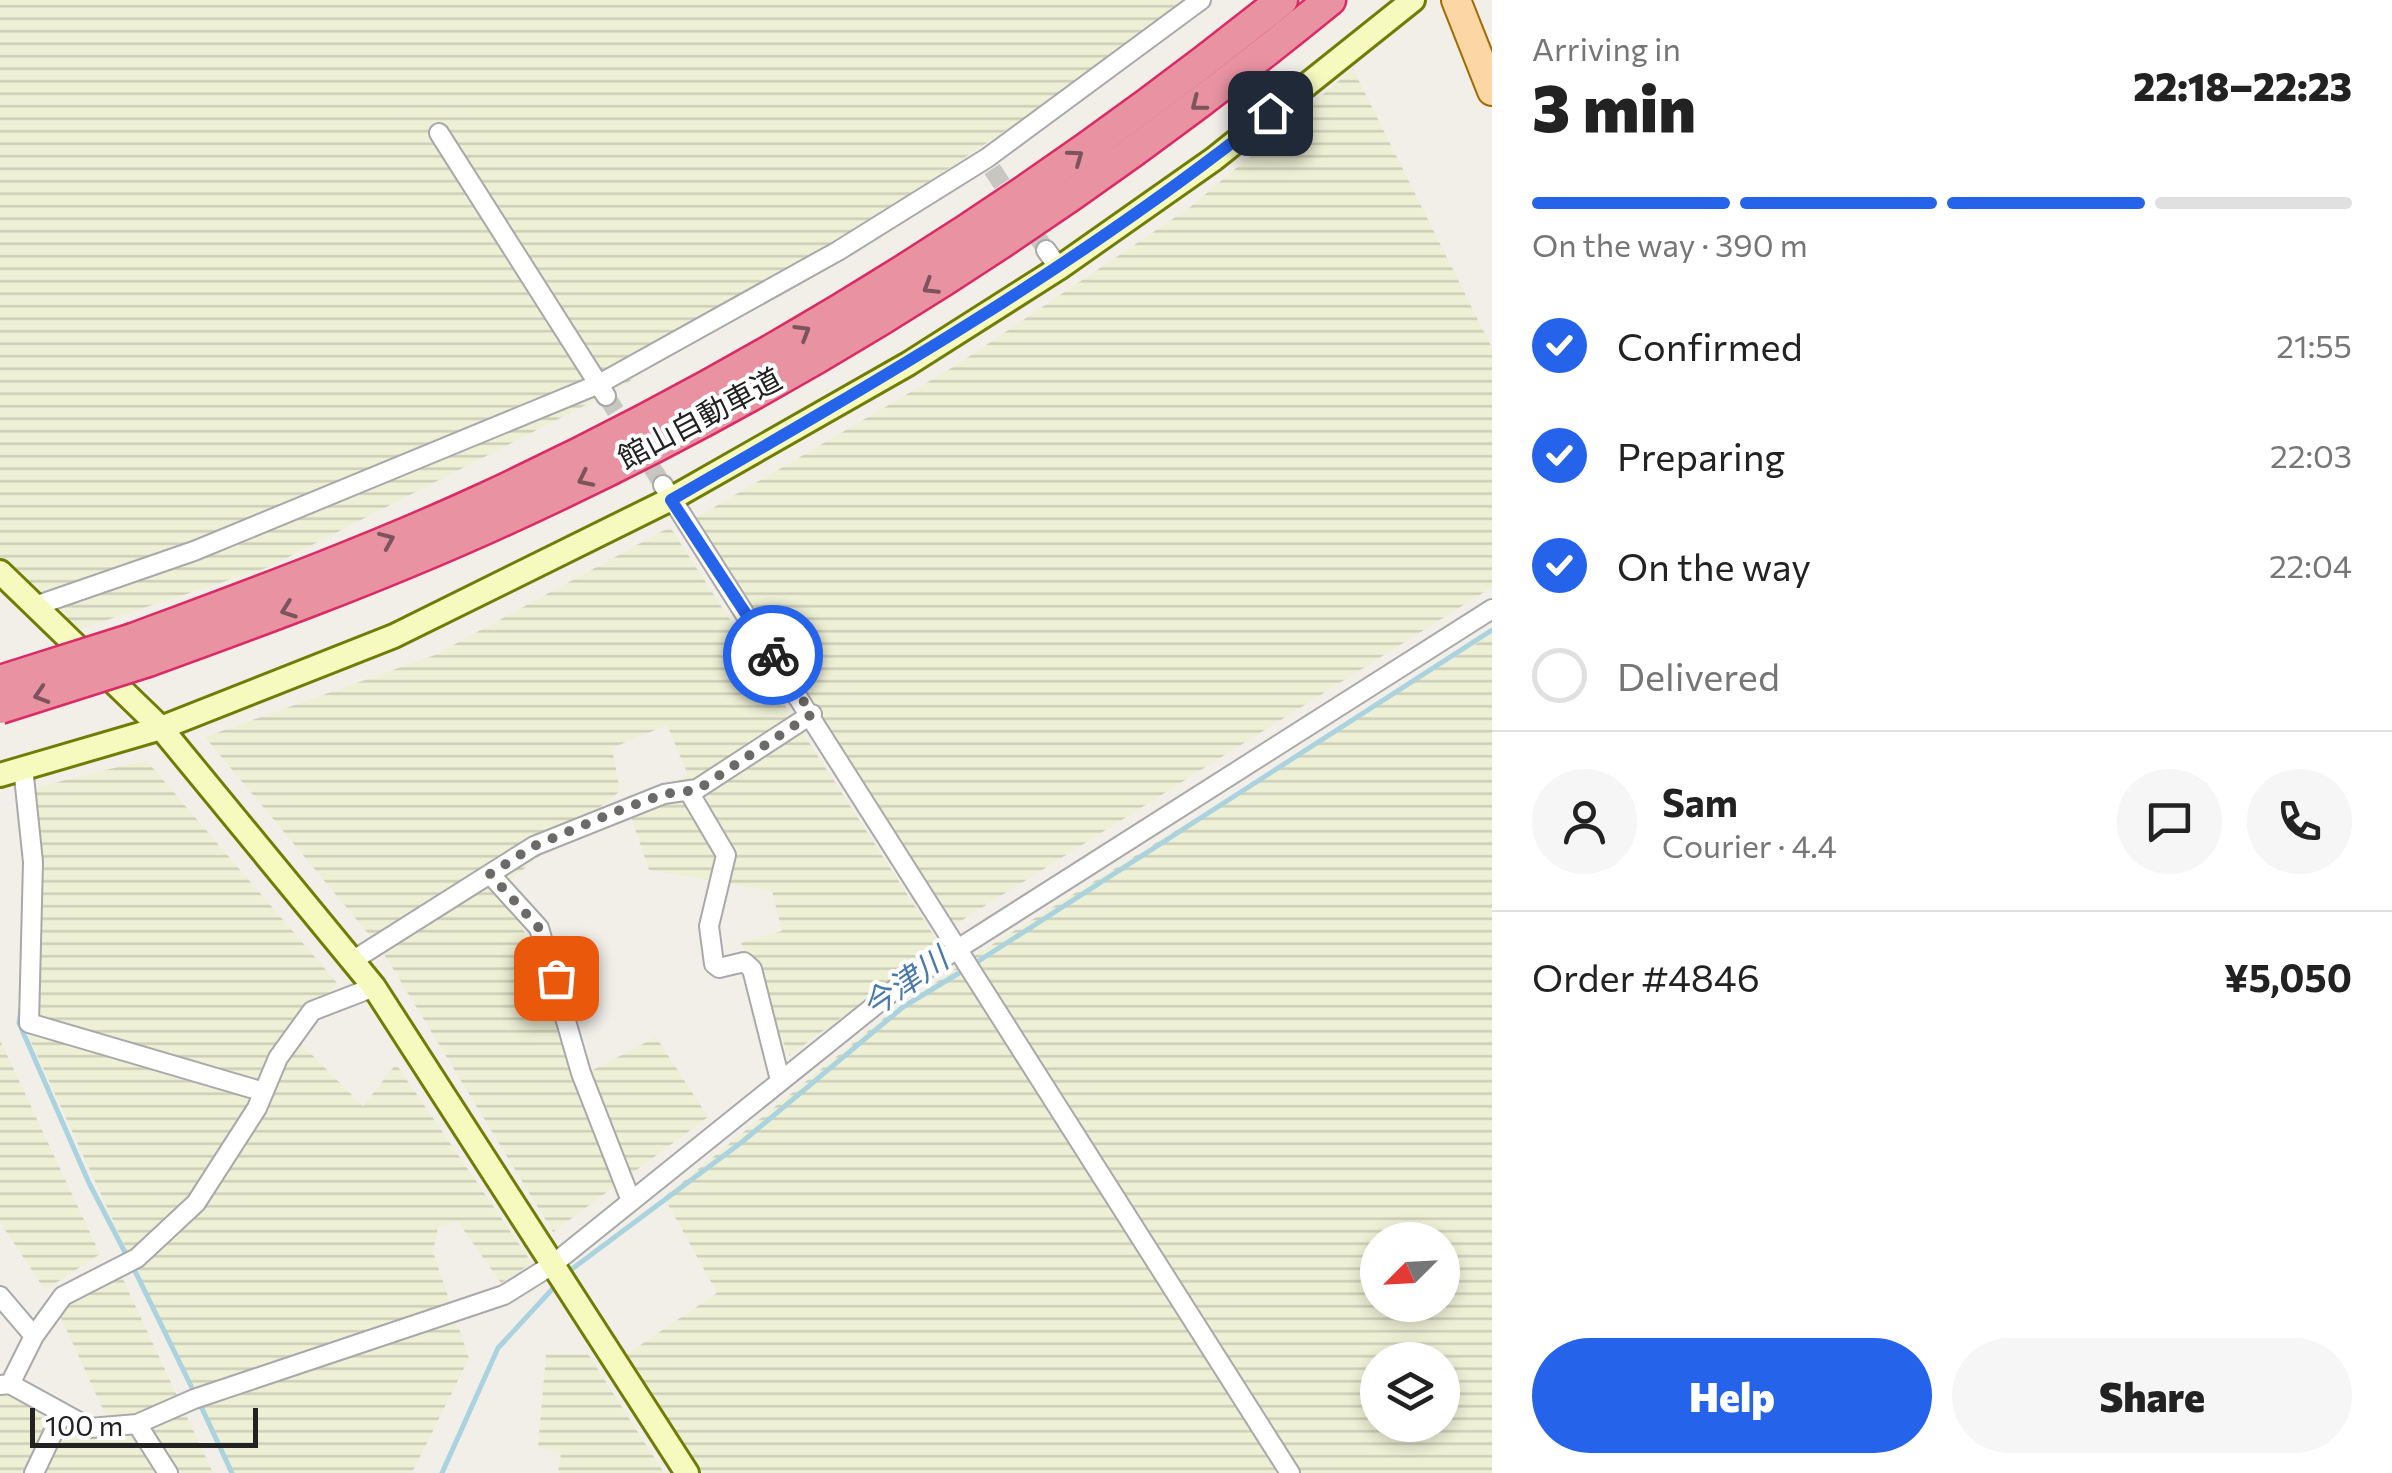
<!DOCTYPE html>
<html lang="en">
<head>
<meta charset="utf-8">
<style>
	:root { --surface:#fff; --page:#f6f6f6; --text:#222; --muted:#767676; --line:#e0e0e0; --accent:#2563eb }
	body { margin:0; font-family:Commissioner,"Noto Sans JP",sans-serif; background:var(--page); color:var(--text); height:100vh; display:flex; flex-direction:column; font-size:38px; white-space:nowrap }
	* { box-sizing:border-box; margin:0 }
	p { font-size:32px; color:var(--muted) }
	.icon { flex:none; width:55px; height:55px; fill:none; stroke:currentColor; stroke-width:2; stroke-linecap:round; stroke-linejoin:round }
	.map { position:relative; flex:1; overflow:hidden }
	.sheet { display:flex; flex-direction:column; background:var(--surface); width:900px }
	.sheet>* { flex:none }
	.needle { width:65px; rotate:246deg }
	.tools { position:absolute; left:1360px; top:1222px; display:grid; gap:20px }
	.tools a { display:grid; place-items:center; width:100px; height:100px; border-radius:50%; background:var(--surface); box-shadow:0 5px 15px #0003; font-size:50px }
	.scale { position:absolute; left:30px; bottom:25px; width:228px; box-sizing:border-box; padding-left:10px; border:5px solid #222; border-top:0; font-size:28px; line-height:35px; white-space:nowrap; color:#222; -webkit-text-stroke:8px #fff; paint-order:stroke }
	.pin { position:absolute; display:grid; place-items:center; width:85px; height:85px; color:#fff; margin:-42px; border-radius:20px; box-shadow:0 5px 15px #0006 }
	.courier { position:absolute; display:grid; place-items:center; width:100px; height:100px; margin:-50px; border:8px solid #2563eb; border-radius:50%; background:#fff; color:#222; box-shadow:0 2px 12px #0007 }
	.overview em { font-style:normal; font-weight:800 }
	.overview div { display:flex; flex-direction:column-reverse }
	.overview { display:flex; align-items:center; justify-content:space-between; height:170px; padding:0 40px }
	h1 { font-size:65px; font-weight:800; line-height:75px }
	.bar { display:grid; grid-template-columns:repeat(4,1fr); gap:15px 10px; align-content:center; height:120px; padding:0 40px }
	.bar i { height:12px; border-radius:8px; background:var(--line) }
	.bar .on { background:var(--accent) }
	.bar p { grid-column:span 4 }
	.line { display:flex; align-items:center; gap:25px; padding:0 40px; border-top:2px solid var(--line) }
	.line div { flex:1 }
	.round { display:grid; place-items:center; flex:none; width:105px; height:105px; border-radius:52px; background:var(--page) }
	ol { padding:0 40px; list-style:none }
	li { display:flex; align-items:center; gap:30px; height:110px }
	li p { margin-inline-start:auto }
	li .icon { padding:10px; border-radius:50%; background:var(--accent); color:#fff; stroke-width:4 }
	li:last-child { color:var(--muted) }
	li i { width:55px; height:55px; border:5px solid var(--line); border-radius:50% }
	.cta { display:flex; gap:20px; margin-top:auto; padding:20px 40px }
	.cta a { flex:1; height:115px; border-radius:60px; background:var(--accent); color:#fff; font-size:40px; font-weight:800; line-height:115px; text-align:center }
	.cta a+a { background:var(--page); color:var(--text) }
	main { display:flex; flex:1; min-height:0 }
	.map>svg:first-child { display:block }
	.farmland { fill:url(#farmland-rules); fill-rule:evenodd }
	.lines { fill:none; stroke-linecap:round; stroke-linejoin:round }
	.stream { stroke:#aad3df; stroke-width:5 }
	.street-tunnel { stroke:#c8c6c1; stroke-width:18; stroke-dasharray:18 9; stroke-linecap:butt }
	.street-casing { stroke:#a9a9a9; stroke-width:22 }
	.secondary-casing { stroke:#707d05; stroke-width:28 }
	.primary-casing { stroke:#a06b00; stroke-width:32 }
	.highway-casing { stroke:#dc2a67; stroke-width:35 }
	.street { stroke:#fff; stroke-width:18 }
	.secondary { stroke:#f7fabf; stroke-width:22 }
	.primary { stroke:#fcd6a4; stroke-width:28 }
	.highway { stroke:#e892a2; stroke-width:30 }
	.highway-bridge-casing { stroke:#dc2a67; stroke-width:35; stroke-linecap:butt }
	.highway-bridge { stroke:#e892a2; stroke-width:30 }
	.oneway { stroke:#7b545c }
	.done { stroke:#6b6a68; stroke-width:10; stroke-dasharray:0 18 }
	.route { stroke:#2563eb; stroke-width:12 }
	.labels { text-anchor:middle; stroke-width:8; stroke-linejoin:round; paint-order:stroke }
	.street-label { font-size:30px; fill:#222; stroke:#fff }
	.water-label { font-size:32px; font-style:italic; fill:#4a7aab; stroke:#fff }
</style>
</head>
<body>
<main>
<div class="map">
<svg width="1492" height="1473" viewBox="0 0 1492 1473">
	<defs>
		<pattern id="farmland-rules" width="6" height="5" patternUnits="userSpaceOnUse" patternTransform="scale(2.5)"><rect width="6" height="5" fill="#eef0d5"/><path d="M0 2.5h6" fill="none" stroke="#ccceb7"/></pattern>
	</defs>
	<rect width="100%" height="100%" fill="#f2efe9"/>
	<path class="farmland" d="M0 0H1201L621 387 269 567 73 631 0 558Z
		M1353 69 1492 348V587L953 926 694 519 955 366 1189 208Z
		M670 527 940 945 789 1056 741 943 782 931 772 891 649 870 629 811 688 775 667 725 612 748 620 791 504 885 585 1074 656 1037 708 1117 553 1232 381 949 205 737 435 655Z
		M1492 634V1473H703L627 1354 717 1293 664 1197 885 1017 980 952ZM1378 1240H1442V1305H1378ZM1378 1360H1442V1425H1378Z
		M146 760 337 983 296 1039 363 1106 396 1064 532 1263 501 1283 458 1222 438 1228 433 1252 469 1358 412 1473H229L21 1020 26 790Z
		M0 1040 100 1254 45 1290 0 1222Z
		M122 1277 213 1473H0V1390L112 1429 56 1307 84 1290Z
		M546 1354H588L664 1473H558L561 1453 538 1448Z"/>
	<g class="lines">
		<path class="stream" d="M974 964 1492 630
			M21 1008 19 1023 89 1183 128 1258
			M133 1267 194 1392
			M568 1272 742 1142 903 1007 964 970
			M199 1402 232 1473
			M442 1473 498 1348 557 1284"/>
		<path class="street-tunnel" d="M992 169 1046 250
			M606 396 663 485"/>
		<g class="street-casing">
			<path id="street" d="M439 133 606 396
				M1046 250 1059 268
				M663 485 1290 1473
				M35 606 194 551 599 384 838 251 987 158 1201 0
				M23 767 33 862 29 1023 264 1092
				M689 792 726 855 709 926 714 964 719 968 744 962 752 969 780 1080
				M490 874 539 928 581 1073 631 1201
				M352 961 534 846 664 794 697 789 812 714
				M0 1296 34 1336
				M10 1384 34 1336 63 1296 137 1258 196 1203 257 1108 278 1058 312 1011 374 987
				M0 1385 10 1384 90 1428 137 1424 194 1399 504 1295 552 1265 898 987 1492 609
				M137 1424 168 1473
				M34 1473 62 1414"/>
		</g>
		<g class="secondary-casing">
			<path id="secondary" d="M0 572 161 728 374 987 687 1473
				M0 775 161 728 394 636 671 499 908 364 1059 268 1214 159 1413 0"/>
		</g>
		<g class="primary-casing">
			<path id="primary" d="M1456 0 1492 91"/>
		</g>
		<g class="highway-casing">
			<path id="highway" d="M133 639C251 595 369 552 484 499 770 366 1036 198 1282 0
				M148 661C264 619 380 576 493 525 793 390 1075 208 1330 0"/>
		</g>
		<use href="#street" class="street"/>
		<use href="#secondary" class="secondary"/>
		<use href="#primary" class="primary"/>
		<use href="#highway" class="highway"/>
		<g class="highway-bridge-casing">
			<path id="highway-bridge" d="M0 681 133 639
				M0 708 148 661"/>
		</g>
		<use href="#highway-bridge" class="highway-bridge"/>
	</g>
	<defs><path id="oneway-chevron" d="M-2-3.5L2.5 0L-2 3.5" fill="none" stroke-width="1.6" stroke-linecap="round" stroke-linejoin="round" transform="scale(2.5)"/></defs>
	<g class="oneway">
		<use href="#oneway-chevron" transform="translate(1198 104) rotate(142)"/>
		<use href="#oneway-chevron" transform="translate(1076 157) rotate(-36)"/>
		<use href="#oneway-chevron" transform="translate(930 287) rotate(148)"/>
		<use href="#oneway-chevron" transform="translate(803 332) rotate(-31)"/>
		<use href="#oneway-chevron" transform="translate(585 479) rotate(154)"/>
		<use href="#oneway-chevron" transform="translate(387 540) rotate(-23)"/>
		<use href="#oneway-chevron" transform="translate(288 610) rotate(160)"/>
		<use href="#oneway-chevron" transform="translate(41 695) rotate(163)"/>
	</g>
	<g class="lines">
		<path class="done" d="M556 978 539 928 490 874 534 846 615 812 664 794 697 790 812 714 773 655"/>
		<path class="route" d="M773 655 671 500C878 381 1084 262 1270 113"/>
	</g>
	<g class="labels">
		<g class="street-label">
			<text transform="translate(700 419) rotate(-28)" y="10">館山自動車道</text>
		</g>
		<g class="water-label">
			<text transform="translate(905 983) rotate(-35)" y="11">今津川</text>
		</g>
	</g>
</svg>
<div class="tools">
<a><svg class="needle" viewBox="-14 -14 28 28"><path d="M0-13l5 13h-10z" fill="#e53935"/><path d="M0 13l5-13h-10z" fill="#767676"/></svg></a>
<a><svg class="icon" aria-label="layers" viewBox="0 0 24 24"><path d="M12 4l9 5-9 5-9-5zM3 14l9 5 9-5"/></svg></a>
</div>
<div class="scale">100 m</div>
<div class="pin" style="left:556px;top:978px;background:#ea580c"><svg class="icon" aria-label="bag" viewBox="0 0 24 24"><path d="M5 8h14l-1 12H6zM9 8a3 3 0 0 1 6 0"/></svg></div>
<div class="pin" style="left:1270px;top:113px;background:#1f2937"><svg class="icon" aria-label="home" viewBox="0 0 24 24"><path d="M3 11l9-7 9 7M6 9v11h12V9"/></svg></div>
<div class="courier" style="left:773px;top:655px"><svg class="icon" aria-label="bike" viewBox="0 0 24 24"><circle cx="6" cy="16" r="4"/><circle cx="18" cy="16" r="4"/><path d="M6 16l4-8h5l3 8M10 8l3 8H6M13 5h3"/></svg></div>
</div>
<section class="sheet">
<div class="overview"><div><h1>3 min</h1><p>Arriving in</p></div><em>22:18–22:23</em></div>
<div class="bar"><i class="on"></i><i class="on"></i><i class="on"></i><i></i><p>On the way · 390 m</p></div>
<ol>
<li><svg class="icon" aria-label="check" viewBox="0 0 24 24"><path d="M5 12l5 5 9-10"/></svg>Confirmed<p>21:55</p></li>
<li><svg class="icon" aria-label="check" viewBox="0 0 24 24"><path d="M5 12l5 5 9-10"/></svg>Preparing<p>22:03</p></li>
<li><svg class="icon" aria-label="check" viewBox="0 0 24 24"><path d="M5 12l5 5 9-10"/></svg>On the way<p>22:04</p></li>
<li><i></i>Delivered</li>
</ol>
<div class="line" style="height:180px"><a class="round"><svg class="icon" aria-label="person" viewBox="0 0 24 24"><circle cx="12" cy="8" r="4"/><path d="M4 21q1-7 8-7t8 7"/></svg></a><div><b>Sam</b><p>Courier · 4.4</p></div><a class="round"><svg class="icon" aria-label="chat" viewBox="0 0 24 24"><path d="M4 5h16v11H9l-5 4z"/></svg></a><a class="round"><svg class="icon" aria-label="phone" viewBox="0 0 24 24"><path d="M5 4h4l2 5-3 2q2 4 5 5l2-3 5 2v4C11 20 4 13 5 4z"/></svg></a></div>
<div class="line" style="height:130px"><div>Order #4846</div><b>¥5,050</b></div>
<div class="cta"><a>Help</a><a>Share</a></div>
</section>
</main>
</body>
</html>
